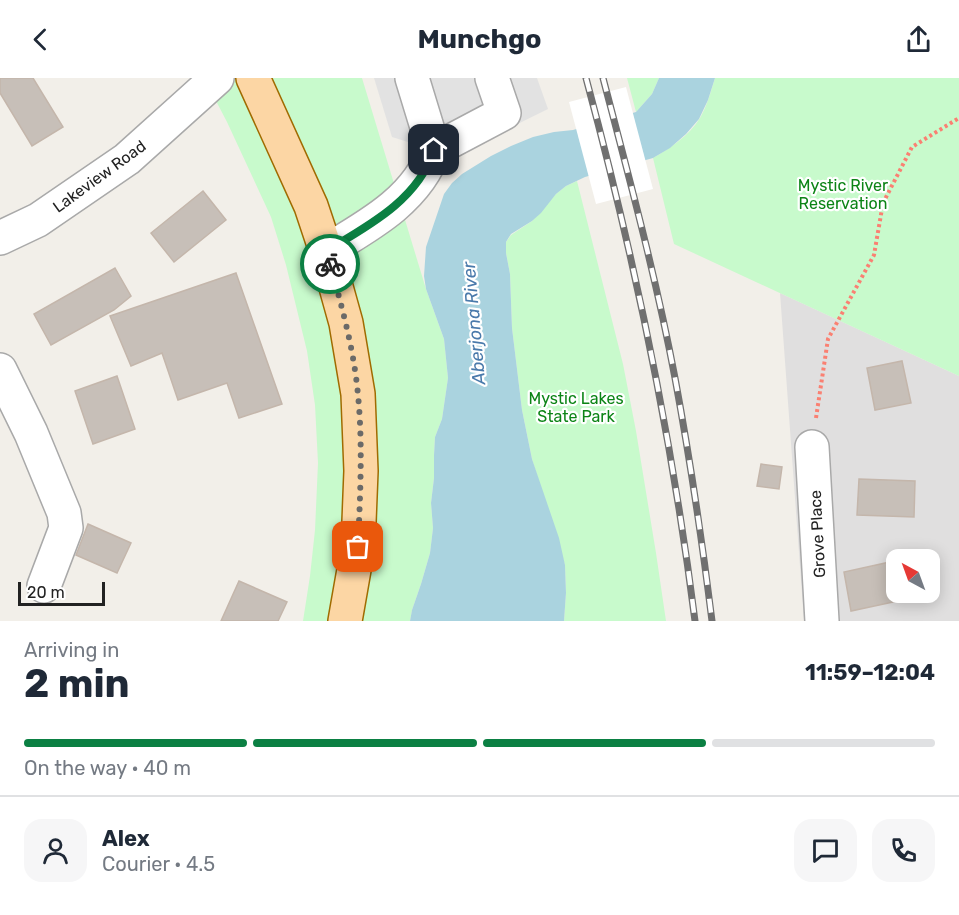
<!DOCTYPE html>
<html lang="en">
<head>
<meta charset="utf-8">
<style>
	:root { --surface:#fff; --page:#f6f6f7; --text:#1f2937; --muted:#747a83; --line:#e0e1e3; --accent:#0b8043 }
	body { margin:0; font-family:Rubik,sans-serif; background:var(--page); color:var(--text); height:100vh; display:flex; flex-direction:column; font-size:22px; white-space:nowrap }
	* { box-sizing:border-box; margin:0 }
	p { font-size:20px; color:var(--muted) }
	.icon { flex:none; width:33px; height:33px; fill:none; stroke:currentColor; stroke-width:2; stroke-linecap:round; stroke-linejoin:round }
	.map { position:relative; height:543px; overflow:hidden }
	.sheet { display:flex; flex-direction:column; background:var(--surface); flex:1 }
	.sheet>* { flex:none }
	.needle { width:39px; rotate:319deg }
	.fabs { position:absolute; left:886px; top:471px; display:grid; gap:12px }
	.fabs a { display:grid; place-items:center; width:54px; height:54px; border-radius:12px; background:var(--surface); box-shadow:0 3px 15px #0003; font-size:30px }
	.scale { position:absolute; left:18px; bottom:15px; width:87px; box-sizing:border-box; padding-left:6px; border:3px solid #222; border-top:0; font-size:16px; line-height:21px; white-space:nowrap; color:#222; -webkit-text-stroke:4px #fff; paint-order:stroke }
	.pin { position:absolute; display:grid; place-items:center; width:51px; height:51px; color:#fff; margin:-26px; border-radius:12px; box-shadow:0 3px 9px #0006 }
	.courier { position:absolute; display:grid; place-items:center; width:60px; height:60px; margin:-30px; border:4px solid #0b8043; border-radius:50%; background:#fff; color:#222; box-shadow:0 2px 8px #0007 }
	.summary em { font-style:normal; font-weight:700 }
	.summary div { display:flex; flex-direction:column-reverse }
	.summary { display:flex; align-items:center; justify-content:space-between; height:102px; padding:0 24px }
	h1 { font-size:39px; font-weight:700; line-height:45px }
	.bar { display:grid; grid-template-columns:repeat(4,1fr); gap:9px 6px; align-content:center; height:72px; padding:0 24px }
	.bar i { height:8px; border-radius:4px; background:var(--line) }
	.bar .selected { background:var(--accent) }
	.bar p { grid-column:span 4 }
	.line { display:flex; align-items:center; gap:15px; padding:0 24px; border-top:2px solid var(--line) }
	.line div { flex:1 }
	.round { display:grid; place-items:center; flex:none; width:63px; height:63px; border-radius:18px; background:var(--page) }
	header { display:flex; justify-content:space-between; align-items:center; height:78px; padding:0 24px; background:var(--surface); font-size:27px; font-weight:700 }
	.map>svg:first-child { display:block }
	.residential { fill:#e0dfdf; fill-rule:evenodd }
	.park { fill:#c8facc }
	.parking { fill:#e2e2e2 }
	.water { fill:#aad3df }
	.pier { fill:#fff }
	.building { fill:#c7bfb8; stroke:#c4b6ab; stroke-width:1.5 }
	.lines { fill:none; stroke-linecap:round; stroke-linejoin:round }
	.minor-casing { stroke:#a9a9a9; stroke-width:36 }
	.major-casing { stroke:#a06b00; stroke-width:36 }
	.path { stroke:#fa8072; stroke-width:4; stroke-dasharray:3 3; stroke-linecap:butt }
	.minor { stroke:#fff; stroke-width:33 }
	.major { stroke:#fcd6a4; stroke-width:33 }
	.rail-casing { stroke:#707070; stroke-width:7 }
	.rail { stroke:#fff; stroke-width:4.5; stroke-dasharray:14; stroke-linecap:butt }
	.done { stroke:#6b6a68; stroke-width:6; stroke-dasharray:0 10.8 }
	.route { stroke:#0b8043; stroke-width:8 }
	.labels { text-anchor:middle; stroke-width:4.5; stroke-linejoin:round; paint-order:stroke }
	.street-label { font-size:16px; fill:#222; stroke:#fff }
	.park-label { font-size:16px; fill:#0c8416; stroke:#fff }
	.water-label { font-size:18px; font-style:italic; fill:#4a7aab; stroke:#fff }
</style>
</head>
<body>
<header><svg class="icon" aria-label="back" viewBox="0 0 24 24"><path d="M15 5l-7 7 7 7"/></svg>Munchgo<svg class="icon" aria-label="share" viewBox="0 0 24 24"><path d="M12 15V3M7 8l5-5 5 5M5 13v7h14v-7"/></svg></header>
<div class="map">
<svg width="959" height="543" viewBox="0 0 959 543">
	<rect width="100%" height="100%" fill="#f2efe9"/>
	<path class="residential" d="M780 215 959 298V543H804ZM897 482H930V514H897Z"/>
	<path class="park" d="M204 0H362L426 211 444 261 448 300 442 341 435 359 434 377V400L431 425 433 450 430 475 421 506 412 532 410 543H303L310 498 315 452 318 385 315 327 307 273 286 187 271 139 227 44Z
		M627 0H659L652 16 636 34Z
		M715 0H959V298L674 166 653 80C670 70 689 58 700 40 707 28 711 13 715 0Z
		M577 103 623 286 636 353 656 475 666 543H564L566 515 565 487 532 381 522 332 512 250 510 196 506 175V164L511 157 532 143 556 116 566 108Z"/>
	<path class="parking" d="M374 0H537L548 31 453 78 392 59Z"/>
	<path class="water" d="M659 0H715L708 22 699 41 686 56 670 70 653 80 585 99 566 108 556 116 541 135 532 143 511 156 506 164V175L510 196 512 250 522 332 532 381 559 460 565 487 566 515 564 543H410L412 532 421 506 430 475 433 450 431 425 434 400V377L435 359 442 341 448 300 444 261 426 211 424 198 426 169 444 116 452 105 462 96 491 78 511 68 533 59 554 54 573 52 636 34 652 16Z"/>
	<path class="pier" d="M626 9 653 111 596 126 569 24Z"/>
	<path class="building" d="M0 0H33L63 49 32 68 0 15Z
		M203 113 226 142 174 184 151 155Z
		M115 190 131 218 114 232 51 267 34 236Z
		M236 195 282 326 239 340 227 305 178 322 162 275 131 288 110 238Z
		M902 283 911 325 875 332 867 290Z
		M117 298 135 351 93 366 75 313Z
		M761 386 782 389 779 411 757 408Z
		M859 401 915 403 914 439 857 437Z
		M88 446 131 465 117 495 76 477Z
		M890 484 898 523 851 533 844 494Z
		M239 503 287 524 278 543H221Z"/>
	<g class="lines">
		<g class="minor-casing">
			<path id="minor" d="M434 72 504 35 492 0
				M0 160 38 142 127 81 217 0
				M326 173C368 148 418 121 434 72L412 0
				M0 292 31 355 64 435 66 450 44 508
				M812 369 822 543"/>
		</g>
		<g class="major-casing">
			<path id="major" d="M253 0 311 128 326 173 346 245 358 316 361 393 358 469 345 543"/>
		</g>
		<path class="path" d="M816 340 828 261 874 177 883 125 912 69 959 40"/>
		<use href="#minor" class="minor"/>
		<use href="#major" class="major"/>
		<g class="rail-casing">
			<path id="rail" d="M586 0C634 178 672 360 695 543
				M603 0C629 99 656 199 675 300 690 381 702 462 712 543"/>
		</g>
		<use href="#rail" class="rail"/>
	</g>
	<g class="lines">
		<path class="done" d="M330 186C342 229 354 272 358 317 363 368 360 419 358 469"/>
		<path class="route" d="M330 186 326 173C368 148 418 122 434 72"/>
	</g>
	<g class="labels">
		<g class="street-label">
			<text transform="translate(99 98) rotate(-36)" y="6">Lakeview Road</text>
			<text transform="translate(817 456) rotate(-93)" y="6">Grove Place</text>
		</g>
		<g class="park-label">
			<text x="843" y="113">Mystic River<tspan x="843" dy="18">Reservation</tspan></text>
			<text x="576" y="326">Mystic Lakes<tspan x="576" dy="18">State Park</tspan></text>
		</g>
		<g class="water-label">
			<text transform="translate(474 245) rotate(-95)" y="6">Aberjona River</text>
		</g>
	</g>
</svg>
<div class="fabs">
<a><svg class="needle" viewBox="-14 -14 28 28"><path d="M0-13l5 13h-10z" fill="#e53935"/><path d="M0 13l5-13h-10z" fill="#747a83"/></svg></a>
</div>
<div class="scale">20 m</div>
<div class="pin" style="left:358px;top:469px;background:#ea580c"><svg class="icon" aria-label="bag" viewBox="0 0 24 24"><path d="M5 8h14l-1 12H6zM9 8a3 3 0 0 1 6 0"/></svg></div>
<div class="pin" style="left:434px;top:72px;background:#1f2937"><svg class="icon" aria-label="home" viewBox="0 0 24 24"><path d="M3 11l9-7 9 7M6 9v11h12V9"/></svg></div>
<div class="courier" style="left:330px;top:186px"><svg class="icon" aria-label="bike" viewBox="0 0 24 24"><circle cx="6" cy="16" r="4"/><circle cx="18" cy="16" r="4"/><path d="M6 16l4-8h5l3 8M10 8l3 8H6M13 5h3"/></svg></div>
</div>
<section class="sheet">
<div class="summary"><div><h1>2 min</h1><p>Arriving in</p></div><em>11:59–12:04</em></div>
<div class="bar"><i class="selected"></i><i class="selected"></i><i class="selected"></i><i></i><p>On the way · 40 m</p></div>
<div class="line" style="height:108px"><a class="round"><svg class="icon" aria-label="person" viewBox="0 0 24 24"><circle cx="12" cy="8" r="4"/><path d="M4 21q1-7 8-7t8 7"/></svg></a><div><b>Alex</b><p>Courier · 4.5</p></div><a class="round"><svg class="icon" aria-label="chat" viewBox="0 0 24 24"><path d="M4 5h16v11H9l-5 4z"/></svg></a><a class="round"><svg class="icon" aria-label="phone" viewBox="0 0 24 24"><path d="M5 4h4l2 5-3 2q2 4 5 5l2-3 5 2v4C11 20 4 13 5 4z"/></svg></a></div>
</section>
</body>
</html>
